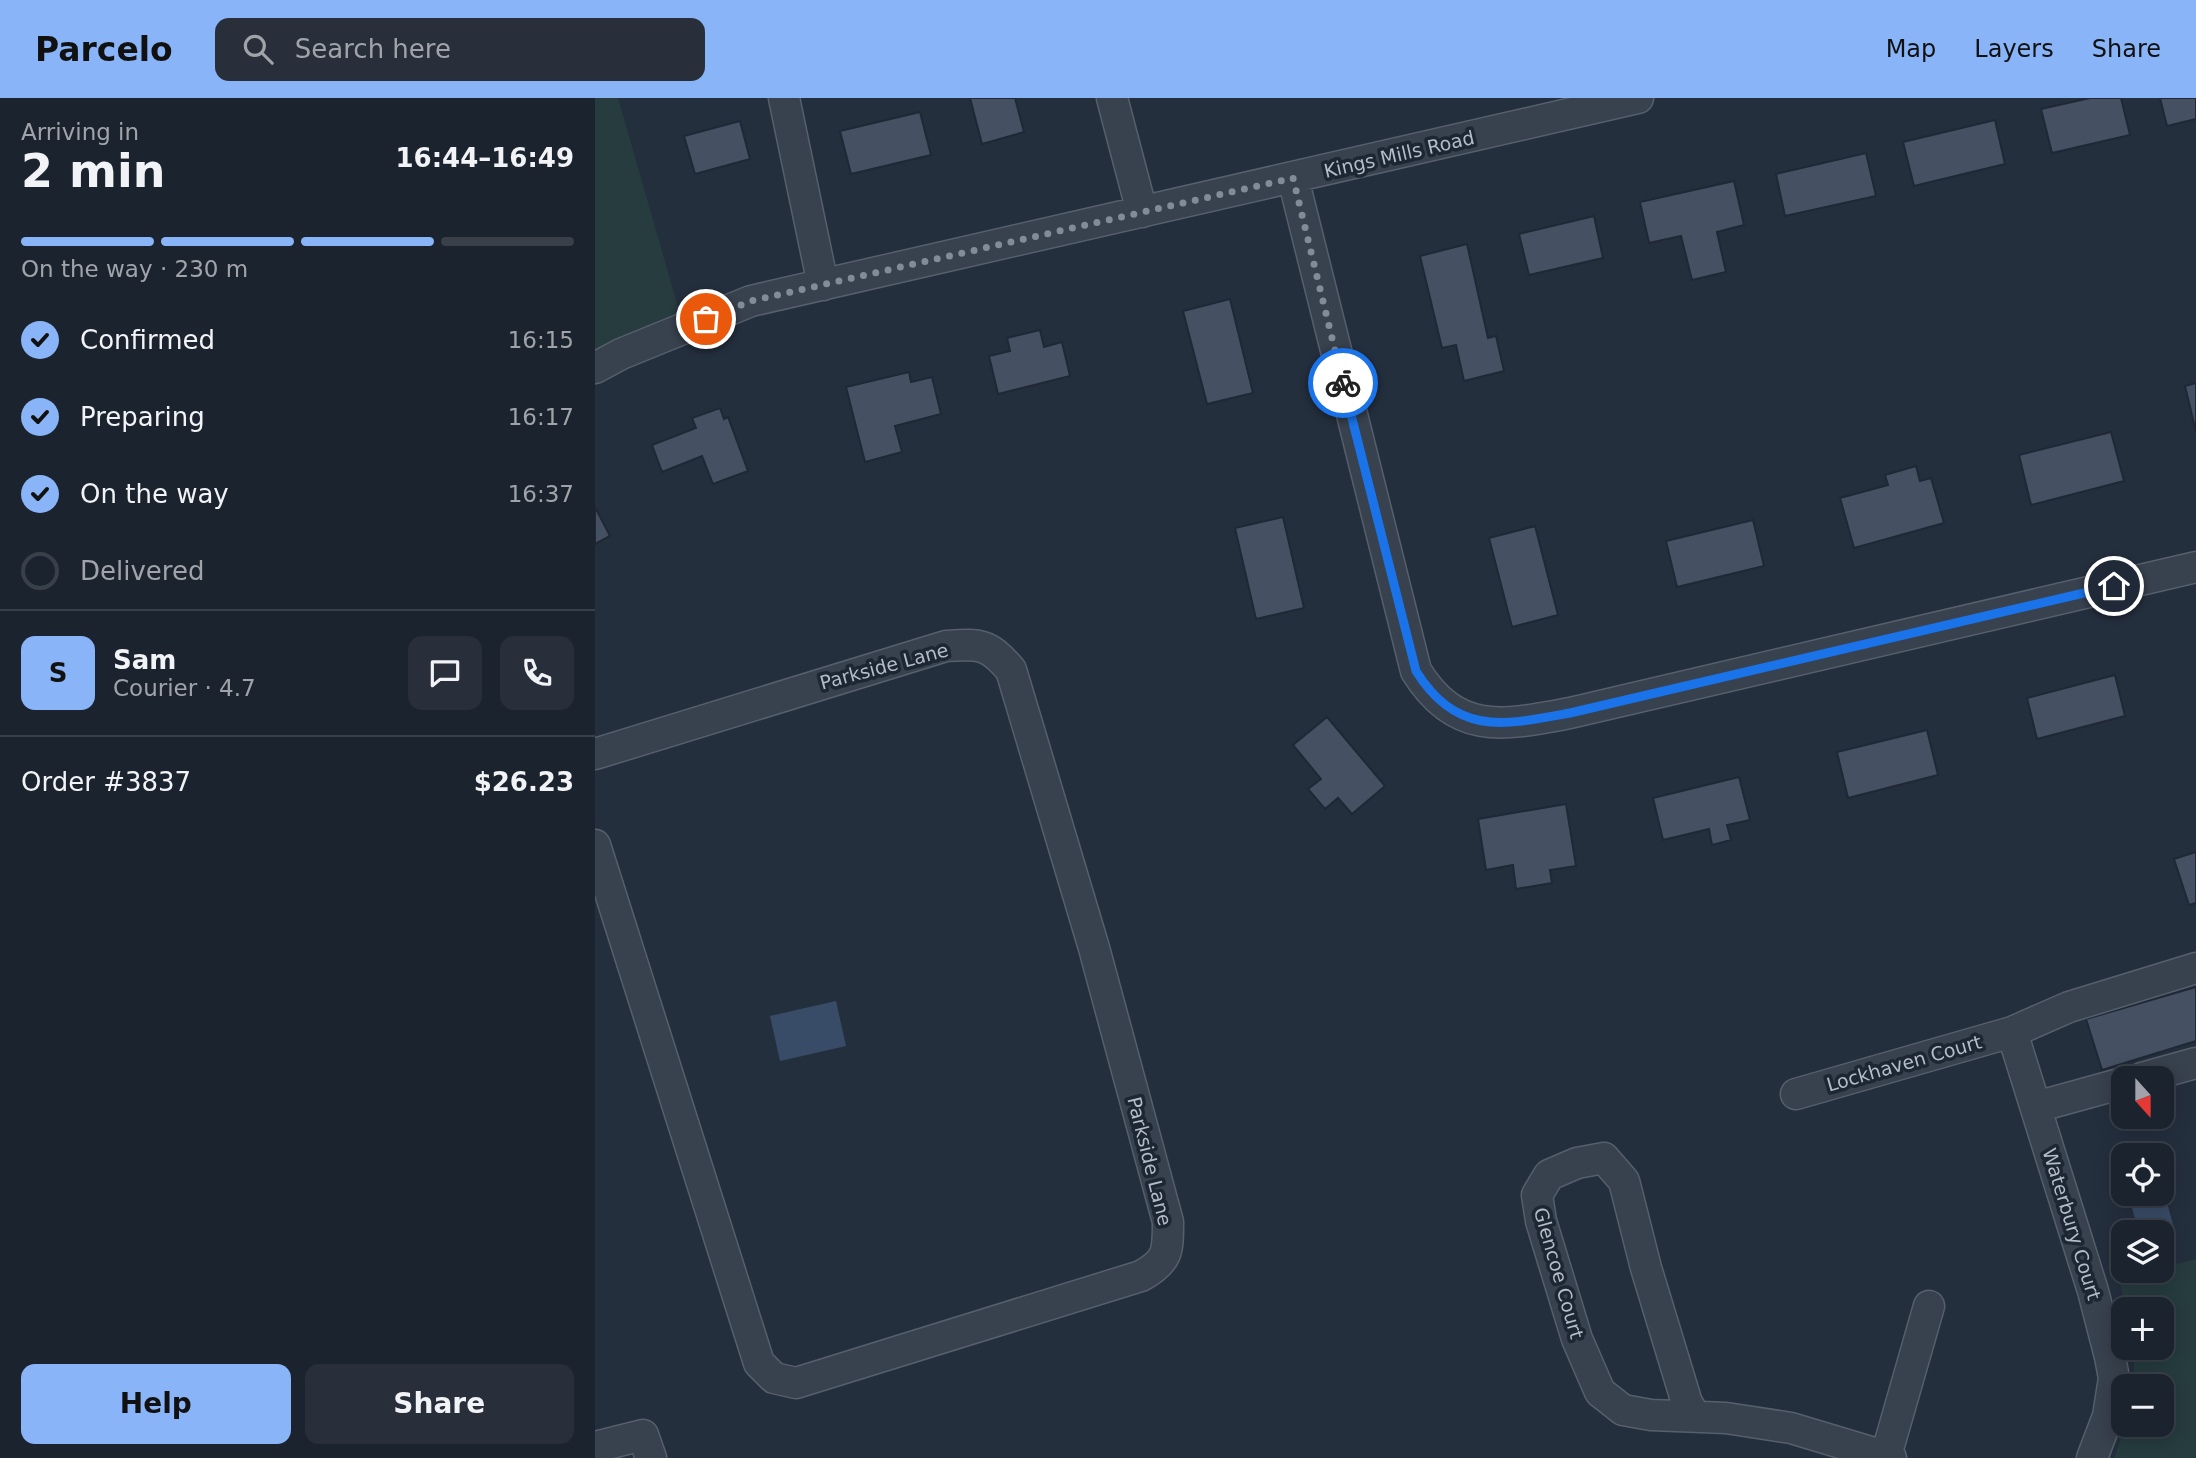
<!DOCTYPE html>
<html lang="en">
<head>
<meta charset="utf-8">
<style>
	:root { --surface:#1b232e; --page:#282f3a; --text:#f1f3f6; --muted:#a0a4aa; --line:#39404a; --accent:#8ab4f8 }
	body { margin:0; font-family:"DejaVu Sans",sans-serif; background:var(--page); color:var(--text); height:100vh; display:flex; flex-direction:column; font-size:26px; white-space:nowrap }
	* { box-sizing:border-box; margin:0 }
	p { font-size:23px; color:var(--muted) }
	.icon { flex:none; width:38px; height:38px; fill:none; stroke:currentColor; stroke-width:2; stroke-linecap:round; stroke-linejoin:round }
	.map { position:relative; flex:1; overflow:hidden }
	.drawer { display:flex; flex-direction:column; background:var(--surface); width:595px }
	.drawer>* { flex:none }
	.needle { width:46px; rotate:159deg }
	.fabs { position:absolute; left:1516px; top:968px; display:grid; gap:14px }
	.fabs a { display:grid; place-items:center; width:63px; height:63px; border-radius:14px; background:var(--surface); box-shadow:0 4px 18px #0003,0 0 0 2px var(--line); font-size:35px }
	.pin { position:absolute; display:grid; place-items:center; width:60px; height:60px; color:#fff; margin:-30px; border:4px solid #fff; border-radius:50%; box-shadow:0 2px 7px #0007 }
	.courier { position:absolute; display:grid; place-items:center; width:70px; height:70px; margin:-35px; border:5px solid #1a73e8; border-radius:50%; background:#fff; color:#222; box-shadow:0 2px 9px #0007 }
	.head em { font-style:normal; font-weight:600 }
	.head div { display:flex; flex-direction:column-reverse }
	.head { display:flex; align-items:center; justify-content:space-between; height:119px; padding:0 21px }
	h1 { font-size:46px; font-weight:600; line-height:52px }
	.bar { display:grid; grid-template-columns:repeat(4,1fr); gap:10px 7px; align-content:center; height:84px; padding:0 21px }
	.bar i { height:9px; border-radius:5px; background:var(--line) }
	.bar .active { background:var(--accent) }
	.bar p { grid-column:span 4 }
	.line { display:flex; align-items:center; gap:18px; padding:0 21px; border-top:2px solid var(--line) }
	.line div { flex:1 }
	.round { display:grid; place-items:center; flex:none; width:74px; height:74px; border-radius:14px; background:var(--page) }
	ol { padding:0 21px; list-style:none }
	li { display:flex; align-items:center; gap:21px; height:77px }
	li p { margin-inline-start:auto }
	li .icon { padding:7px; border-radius:50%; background:var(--accent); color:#111; stroke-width:4 }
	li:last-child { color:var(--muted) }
	li i { width:38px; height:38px; border:4px solid var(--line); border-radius:50% }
	.button { display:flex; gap:14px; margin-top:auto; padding:14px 21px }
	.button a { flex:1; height:80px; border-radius:14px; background:var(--accent); color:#111; font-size:28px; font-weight:600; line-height:80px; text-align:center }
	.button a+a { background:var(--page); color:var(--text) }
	header { display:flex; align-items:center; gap:42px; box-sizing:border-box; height:98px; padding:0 35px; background:var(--accent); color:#111 }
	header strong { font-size:33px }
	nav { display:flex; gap:38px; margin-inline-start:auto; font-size:24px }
	.search { width:490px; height:63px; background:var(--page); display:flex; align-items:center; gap:18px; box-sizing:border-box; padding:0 24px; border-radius:14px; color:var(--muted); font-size:26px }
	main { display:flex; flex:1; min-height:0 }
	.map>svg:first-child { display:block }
	.green { fill:#263c3f }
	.water { fill:#394c67 }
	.building { fill:#455162; stroke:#1f2835; stroke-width:2 }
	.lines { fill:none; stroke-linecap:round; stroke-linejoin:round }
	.minor-casing { stroke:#565f6c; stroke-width:33 }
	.minor { stroke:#38414e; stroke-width:30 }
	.done { stroke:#828b98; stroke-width:7; stroke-dasharray:0 12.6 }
	.route { stroke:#1a73e8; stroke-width:9 }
	.labels { text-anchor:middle; stroke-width:7; stroke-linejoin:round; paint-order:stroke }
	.street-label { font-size:19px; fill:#b4bcc9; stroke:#1d2633 }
</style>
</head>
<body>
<header>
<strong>Parcelo</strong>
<div class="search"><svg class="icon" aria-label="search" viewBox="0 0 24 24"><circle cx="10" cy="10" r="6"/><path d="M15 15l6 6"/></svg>Search here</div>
<nav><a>Map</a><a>Layers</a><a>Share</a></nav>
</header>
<main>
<section class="drawer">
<div class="head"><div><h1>2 min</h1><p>Arriving in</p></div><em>16:44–16:49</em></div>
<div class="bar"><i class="active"></i><i class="active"></i><i class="active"></i><i></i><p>On the way · 230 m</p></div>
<ol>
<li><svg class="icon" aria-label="check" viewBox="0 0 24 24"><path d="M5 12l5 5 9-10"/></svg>Confirmed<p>16:15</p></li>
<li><svg class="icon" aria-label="check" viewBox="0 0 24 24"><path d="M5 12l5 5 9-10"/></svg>Preparing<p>16:17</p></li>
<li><svg class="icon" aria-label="check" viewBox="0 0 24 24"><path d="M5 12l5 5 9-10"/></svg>On the way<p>16:37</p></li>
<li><i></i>Delivered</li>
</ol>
<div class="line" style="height:126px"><b class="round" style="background:var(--accent);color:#111">S</b><div><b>Sam</b><p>Courier · 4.7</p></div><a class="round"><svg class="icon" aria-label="chat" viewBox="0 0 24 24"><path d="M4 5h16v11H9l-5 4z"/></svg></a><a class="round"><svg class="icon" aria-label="phone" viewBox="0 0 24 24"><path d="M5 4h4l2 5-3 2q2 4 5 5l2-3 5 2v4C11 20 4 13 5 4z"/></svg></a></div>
<div class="line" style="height:91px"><div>Order #3837</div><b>$26.23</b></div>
<div class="button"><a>Help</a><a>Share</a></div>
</section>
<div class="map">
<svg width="1601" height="1360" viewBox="0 0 1601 1360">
	<rect width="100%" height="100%" fill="#242f3e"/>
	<path class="green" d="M0 0H23L89 230 0 270Z
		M1601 1161V1360H1519L1531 1327 1566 1326V1288H1539V1250H1566V1211H1531L1524 1181 1566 1172V1170Z"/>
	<path class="water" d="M241 903 251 948 185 963 175 918Z
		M1567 1087 1581 1137 1566 1141V1134H1544L1533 1097 1566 1096Z"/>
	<path class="building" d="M375 0H420L429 34 387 46Z
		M1495 0H1526L1535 37 1457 55 1446 11Z
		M1565 0H1601V21L1572 28Z
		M325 14 336 57 256 76 245 33Z
		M1400 22 1410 66 1319 88 1308 44Z
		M145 23 155 61 100 76 89 38Z
		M1271 55 1281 98 1190 118 1181 76Z
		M1139 83 1149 127 1122 134 1131 174 1097 182 1086 138 1054 145 1045 104Z
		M999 118 1008 160 934 177 924 136Z
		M872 146 893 240 901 238 909 273 869 283 861 247 847 250 825 158Z
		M635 201 658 295 612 306 588 213Z
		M445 232 449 249 467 244 475 278 403 296 394 258 415 253 412 240Z
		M314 274 316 284 337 279 346 316 300 328 307 354 270 364 251 289Z
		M1601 285V334L1590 288Z
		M125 310 129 321 133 319 153 373 118 386 107 358 67 374 57 347 101 330 97 320Z
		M1516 334 1529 383 1436 407 1424 357Z
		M1321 368 1325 383 1336 380 1349 425 1259 450 1245 400 1293 387 1290 377Z
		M0 409 15 438 0 446Z
		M688 419 709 510 661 521 640 430Z
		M1158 422 1169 468 1082 489 1071 443Z
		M940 428 963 517 917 529 894 440Z
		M1520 577 1530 618 1442 641 1432 600Z
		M732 619 790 688 757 716 743 700 730 711 713 691 726 681 698 647Z
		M1332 632 1343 677 1253 700 1242 654Z
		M1144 679 1155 722 1132 727 1136 742 1117 747 1114 731 1068 742 1058 700Z
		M971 706 981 768 955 772 957 785 921 791 918 767 891 772 883 721Z
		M1601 754V805L1594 807 1579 761Z
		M1601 889V943L1507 972 1491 921Z"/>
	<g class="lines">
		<g class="minor-casing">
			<path id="minor" d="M189 0 228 187
				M517 0 547 114
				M698 80 821 573C862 639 910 627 975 615L1601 469
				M0 270 26 256 156 203 1043 0
				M0 656 351 548C385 546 393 545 416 572L499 850 573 1124C573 1154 573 1163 546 1178L201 1285 179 1280 164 1265 0 747
				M1417 934 1498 1193 1515 1259 1519 1280 1513 1318 1497 1360
				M1547 980 1601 965
				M1201 996 1417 934 1474 909 1601 870
				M1441 1009 1528 985
				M1100 1318 1092 1305 1051 1170 1029 1083 1009 1060 982 1065 954 1077 942 1097 946 1123 982 1241 1005 1294 1028 1312 1056 1317 1131 1320 1196 1330 1296 1360
				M0 1349 48 1337 56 1360
				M1291 1358 1334 1208"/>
		</g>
		<use href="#minor" class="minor"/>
	</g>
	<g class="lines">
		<path class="done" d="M111 221 156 203 698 80 748 285"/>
		<path class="route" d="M748 285 821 573C862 639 910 627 975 615L1519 488"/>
	</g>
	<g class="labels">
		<g class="street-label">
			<text transform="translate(804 56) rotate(-13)" y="7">Kings Mills Road</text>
			<text transform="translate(289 568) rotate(-15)" y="7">Parkside Lane</text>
			<text transform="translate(1309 965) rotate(-16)" y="7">Lockhaven Court</text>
			<text transform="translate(555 1063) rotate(76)" y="7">Parkside Lane</text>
			<text transform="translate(1477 1126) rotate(73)" y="7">Waterbury Court</text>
			<text transform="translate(964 1175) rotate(74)" y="7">Glencoe Court</text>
		</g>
	</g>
</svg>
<div class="fabs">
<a><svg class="needle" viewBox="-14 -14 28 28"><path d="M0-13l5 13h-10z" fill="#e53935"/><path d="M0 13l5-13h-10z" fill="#a0a4aa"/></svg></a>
<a><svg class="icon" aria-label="locate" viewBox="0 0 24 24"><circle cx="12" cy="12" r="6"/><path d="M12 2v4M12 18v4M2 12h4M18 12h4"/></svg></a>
<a><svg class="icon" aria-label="layers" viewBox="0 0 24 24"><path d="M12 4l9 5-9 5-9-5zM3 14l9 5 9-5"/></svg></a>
<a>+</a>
<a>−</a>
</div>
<div class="pin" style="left:111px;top:221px;background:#ea580c"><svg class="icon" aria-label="bag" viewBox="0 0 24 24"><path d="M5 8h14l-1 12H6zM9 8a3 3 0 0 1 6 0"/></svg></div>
<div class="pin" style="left:1519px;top:488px;background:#1f2937"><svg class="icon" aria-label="home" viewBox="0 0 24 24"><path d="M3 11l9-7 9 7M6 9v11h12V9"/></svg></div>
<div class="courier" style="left:748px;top:285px"><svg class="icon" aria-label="bike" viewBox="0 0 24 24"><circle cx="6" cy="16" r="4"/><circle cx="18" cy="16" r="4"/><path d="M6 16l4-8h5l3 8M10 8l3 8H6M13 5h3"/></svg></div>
</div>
</main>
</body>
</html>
